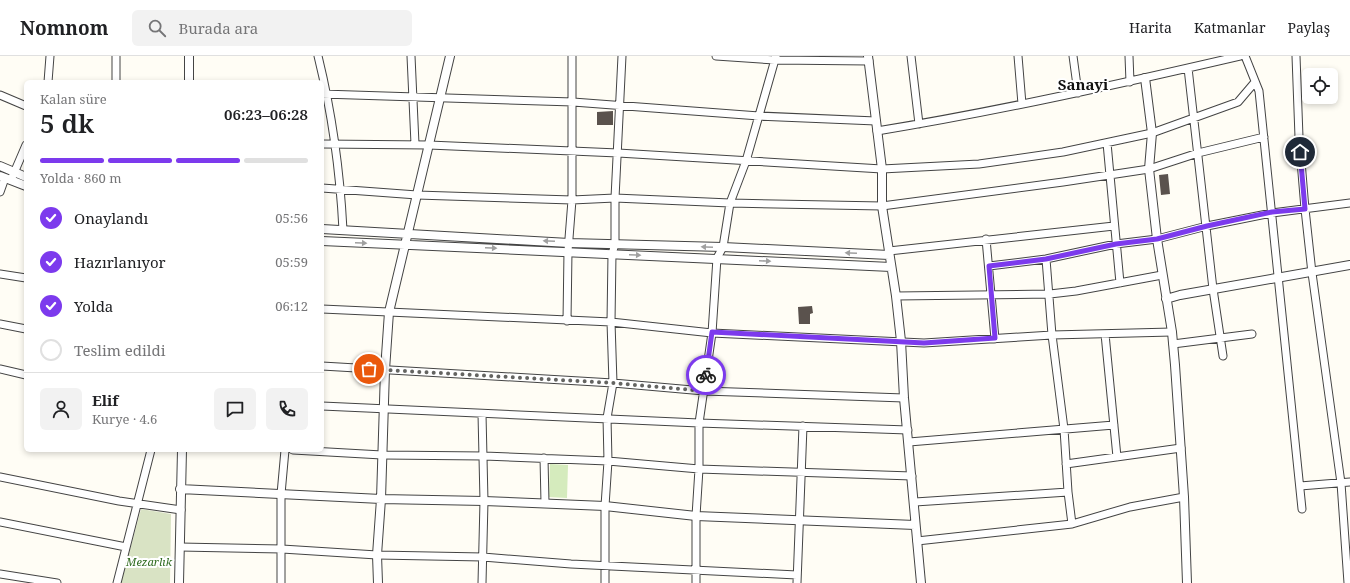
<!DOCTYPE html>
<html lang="tr">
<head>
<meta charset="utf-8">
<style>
	:root { --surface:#fff; --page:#f2f2f2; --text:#202124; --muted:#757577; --line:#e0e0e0; --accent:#7c3aed }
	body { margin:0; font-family:"Noto Serif",serif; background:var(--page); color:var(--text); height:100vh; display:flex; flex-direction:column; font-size:15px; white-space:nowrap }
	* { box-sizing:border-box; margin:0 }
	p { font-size:13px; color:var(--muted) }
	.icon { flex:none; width:22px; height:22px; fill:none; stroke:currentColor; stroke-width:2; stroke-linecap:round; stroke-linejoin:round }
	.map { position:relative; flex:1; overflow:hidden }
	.details { position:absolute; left:24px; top:24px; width:300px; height:372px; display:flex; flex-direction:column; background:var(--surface); border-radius:6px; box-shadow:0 2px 6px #0003 }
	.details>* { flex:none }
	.controls { position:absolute; left:1302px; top:12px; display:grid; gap:8px }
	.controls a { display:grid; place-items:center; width:36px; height:36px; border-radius:6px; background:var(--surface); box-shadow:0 2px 6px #0003; font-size:20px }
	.pin { position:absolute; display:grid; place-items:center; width:34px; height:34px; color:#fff; margin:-17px; border:2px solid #fff; border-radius:50%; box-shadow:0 1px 4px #0007 }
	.courier { position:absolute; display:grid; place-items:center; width:40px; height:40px; margin:-20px; border:3px solid #7c3aed; border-radius:50%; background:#fff; color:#222; box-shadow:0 1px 5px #0007 }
	.summary em { font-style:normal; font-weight:600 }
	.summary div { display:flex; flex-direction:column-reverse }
	.summary { display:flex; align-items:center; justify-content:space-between; height:68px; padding:0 16px }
	h1 { font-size:26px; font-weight:600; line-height:30px }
	.bar { display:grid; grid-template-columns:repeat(4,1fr); gap:6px 4px; align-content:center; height:48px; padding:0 16px }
	.bar i { height:5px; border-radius:3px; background:var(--line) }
	.bar .active { background:var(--accent) }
	.bar p { grid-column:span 4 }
	.line { display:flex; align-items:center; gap:10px; padding:0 16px; border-top:1px solid var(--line) }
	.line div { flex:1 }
	.round { display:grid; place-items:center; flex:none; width:42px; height:42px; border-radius:6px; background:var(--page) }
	ol { padding:0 16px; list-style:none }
	li { display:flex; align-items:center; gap:12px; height:44px }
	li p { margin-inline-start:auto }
	li .icon { padding:4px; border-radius:50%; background:var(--accent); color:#fff; stroke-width:4 }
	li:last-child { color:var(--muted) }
	li i { width:22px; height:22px; border:2px solid var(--line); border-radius:50% }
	header { display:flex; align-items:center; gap:24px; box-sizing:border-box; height:56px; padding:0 20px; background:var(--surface); border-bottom:1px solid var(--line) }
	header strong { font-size:19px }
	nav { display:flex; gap:22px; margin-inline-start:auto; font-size:14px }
	.search { width:280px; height:36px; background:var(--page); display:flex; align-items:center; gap:10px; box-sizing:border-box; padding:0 14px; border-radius:6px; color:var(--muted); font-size:15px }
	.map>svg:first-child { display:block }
	.green { fill:#d5ebbd }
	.cemetery { fill:#d9e3c4 }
	.building { fill:#5a524d }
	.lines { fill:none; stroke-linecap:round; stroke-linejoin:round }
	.minor-casing { stroke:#444; stroke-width:9 }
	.tertiary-casing { stroke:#444; stroke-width:10 }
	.minor { stroke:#fff; stroke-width:7 }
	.tertiary { stroke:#fff; stroke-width:8 }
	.oneway { fill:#a0a0a0 }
	.done { stroke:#646461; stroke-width:4; stroke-dasharray:0 7.2 }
	.route { stroke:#7c3aed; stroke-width:5 }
	.labels { text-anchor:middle; stroke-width:4; stroke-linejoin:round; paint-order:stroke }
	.park-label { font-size:11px; font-style:italic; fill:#2f6b1f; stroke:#fff }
	.district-label { font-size:15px; font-weight:bold; fill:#111; stroke:#fff }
</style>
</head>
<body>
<header>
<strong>Nomnom</strong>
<div class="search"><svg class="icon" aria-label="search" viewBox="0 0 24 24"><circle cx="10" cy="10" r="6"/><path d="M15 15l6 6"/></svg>Burada ara</div>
<nav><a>Harita</a><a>Katmanlar</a><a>Paylaş</a></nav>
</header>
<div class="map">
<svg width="1350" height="527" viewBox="0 0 1350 527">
	<rect width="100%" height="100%" fill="#fffdf5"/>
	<path class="green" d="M550 408 568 409 567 442 549 441Z"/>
	<path class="cemetery" d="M141 453 171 458 170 527H121Z"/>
	<path class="building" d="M613 55V69H597V56Z
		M1168 118 1170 138 1161 139 1159 119Z
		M812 250 813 257 810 258V268H799L798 251Z"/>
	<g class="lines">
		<g class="minor-casing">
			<path id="minor" d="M318 0C332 57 340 115 343 174
				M411 0 415 88
				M716 0 775 4 869 5
				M911 0 919 68
				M1018 0 1022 48
				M1073 0 1078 37
				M1129 0 1130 26
				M1245 0 1259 35 1302 453
				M1296 0 1299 81 1305 153 1312 217 1341 427 1348 527
				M1188 12 1213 233 1223 300
				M48 26 50 0
				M116 26V0
				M322 38 573 46 759 60 876 65
				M0 39 26 50
				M877 75C999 55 1119 28 1240 0
				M1107 87 1120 227
				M322 88 429 89 618 97 882 113 979 108 1063 96 1152 77 1238 46 1255 26
				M11 124 26 89
				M322 132 417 139 572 144 615 142 730 147 882 150 1063 126 1149 113 1198 97 1264 81
				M0 136 5 122
				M986 183 995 283
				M889 195 1114 170
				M1046 203 1052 279 1064 373 1068 436 1072 468
				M989 210 1046 203 1116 188 1157 183 1207 170 1272 157 1350 147
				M0 218 26 222
				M896 240 1050 238 1076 235 1162 219
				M322 253 611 266 712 277 924 287 1052 279 1172 276
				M567 265 568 195 572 144V0
				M0 268 26 273
				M1105 278 1117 401
				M1173 288 1252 278
				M322 310 613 327 704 335 904 342
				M0 313 26 319
				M322 350 699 367 908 374
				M482 358 484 445 482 527
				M909 386 1114 369
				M293 394 382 399 484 400 608 405 699 413 912 420
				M544 402 545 447
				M1066 408 1181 392
				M0 421 119 445 181 454
				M1300 430 1350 426
				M915 446 1068 436
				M0 466 126 491
				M917 485 1072 468 1130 451 1184 441
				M180 491 282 493 377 499 483 501 571 508 797 519
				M0 518 57 527
				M117 527 151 394
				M281 527V438L285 394
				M605 527V450L608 405 607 362 613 327 611 266 612 198 615 188V142L622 0
				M696 527V460L699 413V367L712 277 717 202 723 191 730 147 746 105 776 0
				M797 527 803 370"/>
		</g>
		<g class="tertiary-casing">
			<path id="tertiary" d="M868 0 882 113V150L896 240 901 285 904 342 921 527
				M1145 22 1152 77 1149 113 1157 183 1172 276 1175 309 1184 441 1187 527
				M189 26V0
				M0 110 26 121
				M0 120 26 130
				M322 173 569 187 723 191 889 199
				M322 185 891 211
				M1166 243 1180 239 1350 209
				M180 433 381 443 484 445 605 450 696 460 915 469
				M179 527 182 394
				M378 527 377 499 381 443 385 314 389 256 450 0"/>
		</g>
		<use href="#minor" class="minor"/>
		<use href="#tertiary" class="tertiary"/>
	</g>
	<defs><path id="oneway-solid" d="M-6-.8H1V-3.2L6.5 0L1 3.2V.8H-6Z"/></defs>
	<g class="oneway">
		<use href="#oneway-solid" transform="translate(549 185) rotate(-177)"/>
		<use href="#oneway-solid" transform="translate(361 187) rotate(2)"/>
		<use href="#oneway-solid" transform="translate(707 191) rotate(-178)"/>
		<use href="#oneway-solid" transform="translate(491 192) rotate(2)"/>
		<use href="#oneway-solid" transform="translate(851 197) rotate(-177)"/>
		<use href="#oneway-solid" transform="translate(635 199) rotate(2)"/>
		<use href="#oneway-solid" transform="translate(765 205) rotate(3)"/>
	</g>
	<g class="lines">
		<path class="done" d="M369 313 613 327 704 335 706 319"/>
		<path class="route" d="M706 319 712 276 924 287 995 282 989 210 1046 203 1116 188 1157 183 1207 170 1272 156 1305 153 1300 96"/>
	</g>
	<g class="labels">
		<g class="park-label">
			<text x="149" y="510">Mezarlık</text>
		</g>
		<g class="district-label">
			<text x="1083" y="34">Sanayi</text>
		</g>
	</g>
</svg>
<div class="controls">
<a><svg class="icon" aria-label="locate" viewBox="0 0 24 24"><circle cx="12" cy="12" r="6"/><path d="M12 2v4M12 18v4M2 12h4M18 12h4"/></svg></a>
</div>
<div class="pin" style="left:369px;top:313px;background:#ea580c"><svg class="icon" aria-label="bag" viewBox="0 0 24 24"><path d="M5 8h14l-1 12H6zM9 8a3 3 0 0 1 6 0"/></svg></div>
<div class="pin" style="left:1300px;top:96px;background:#1f2937"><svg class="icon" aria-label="home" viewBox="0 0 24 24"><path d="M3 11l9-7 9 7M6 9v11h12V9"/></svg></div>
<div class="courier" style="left:706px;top:319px"><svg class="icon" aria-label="bike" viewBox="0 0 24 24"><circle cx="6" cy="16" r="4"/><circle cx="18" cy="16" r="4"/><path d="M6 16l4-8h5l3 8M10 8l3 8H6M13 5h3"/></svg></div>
<section class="details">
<div class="summary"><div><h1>5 dk</h1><p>Kalan süre</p></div><em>06:23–06:28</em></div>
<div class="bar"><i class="active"></i><i class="active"></i><i class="active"></i><i></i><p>Yolda · 860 m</p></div>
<ol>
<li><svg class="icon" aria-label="check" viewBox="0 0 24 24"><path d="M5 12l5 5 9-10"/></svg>Onaylandı<p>05:56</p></li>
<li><svg class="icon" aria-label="check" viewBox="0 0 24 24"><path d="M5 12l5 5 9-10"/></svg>Hazırlanıyor<p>05:59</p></li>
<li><svg class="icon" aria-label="check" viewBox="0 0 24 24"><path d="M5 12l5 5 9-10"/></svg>Yolda<p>06:12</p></li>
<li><i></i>Teslim edildi</li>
</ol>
<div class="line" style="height:72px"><a class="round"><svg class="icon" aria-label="person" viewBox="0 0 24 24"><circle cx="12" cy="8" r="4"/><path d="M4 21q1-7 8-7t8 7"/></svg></a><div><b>Elif</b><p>Kurye · 4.6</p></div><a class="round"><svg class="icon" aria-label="chat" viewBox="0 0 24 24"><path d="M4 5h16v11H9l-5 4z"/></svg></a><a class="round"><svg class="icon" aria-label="phone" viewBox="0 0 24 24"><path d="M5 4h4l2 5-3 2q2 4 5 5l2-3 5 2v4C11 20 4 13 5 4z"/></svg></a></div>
</section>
</div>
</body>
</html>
